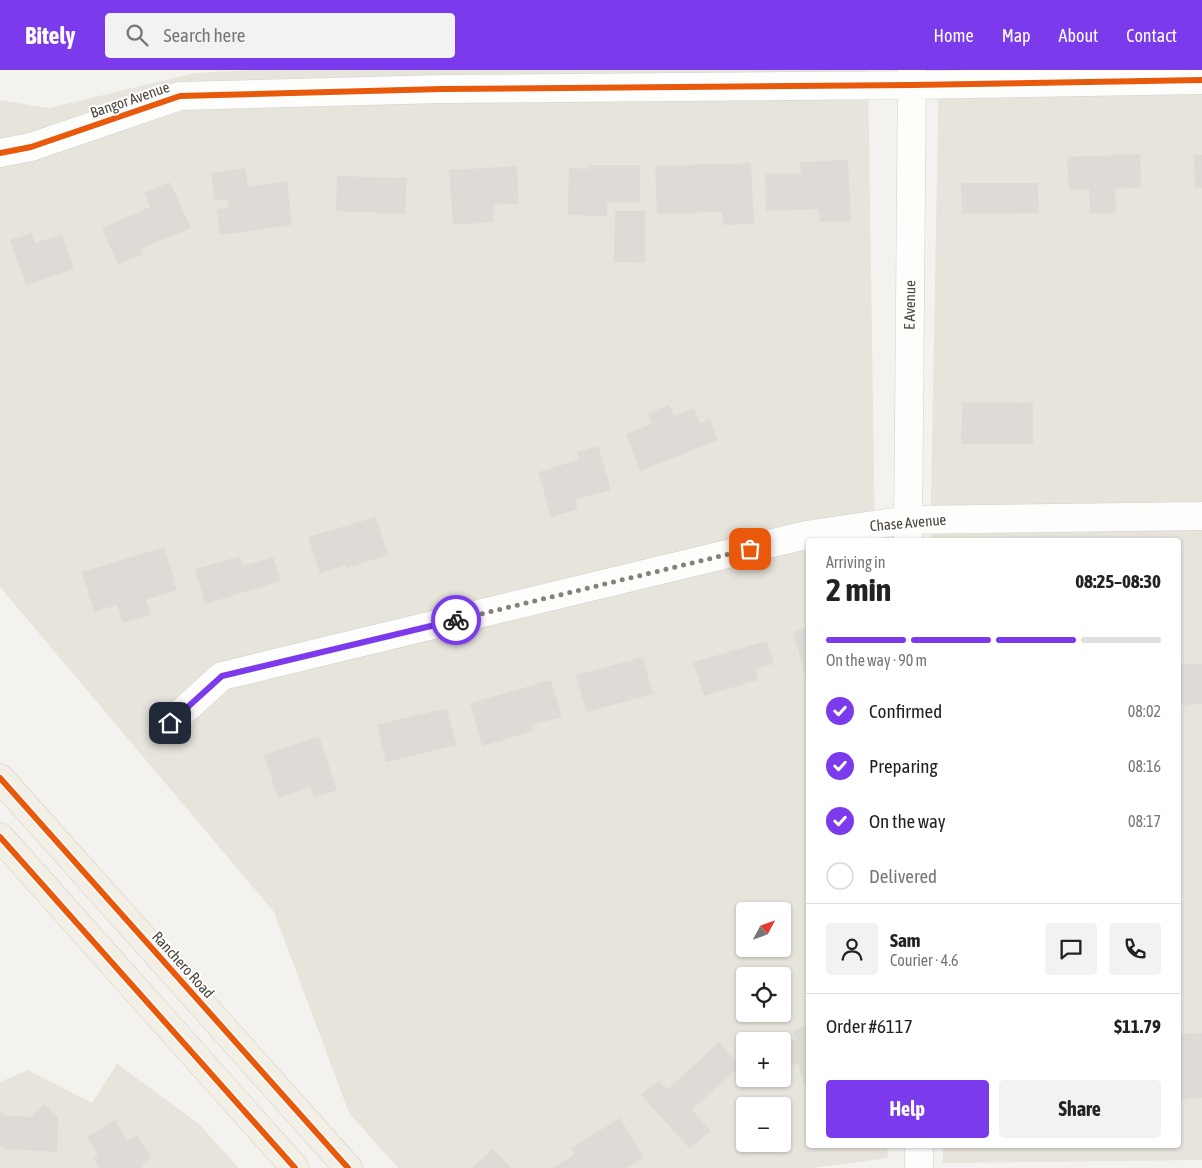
<!DOCTYPE html>
<html lang="en">
<head>
<meta charset="utf-8">
<style>
	:root { --surface:#fff; --page:#f2f2f2; --text:#222; --muted:#767676; --line:#e0e0e0; --accent:#7c3aed }
	body { margin:0; font-family:"Asap Condensed",sans-serif; background:var(--page); color:var(--text); height:100vh; display:flex; flex-direction:column; font-size:19px; white-space:nowrap }
	* { box-sizing:border-box; margin:0 }
	p { font-size:16px; color:var(--muted) }
	.icon { flex:none; width:28px; height:28px; fill:none; stroke:currentColor; stroke-width:2; stroke-linecap:round; stroke-linejoin:round }
	.map { position:relative; flex:1; overflow:hidden }
	.drawer { position:absolute; left:806px; top:468px; width:375px; height:610px; display:flex; flex-direction:column; background:var(--surface); border-radius:5px; box-shadow:0 1px 4px #0004 }
	.drawer>* { flex:none }
	.needle { width:32px; rotate:49deg }
	.fabs { position:absolute; left:736px; top:832px; display:grid; gap:10px }
	.fabs a { display:grid; place-items:center; width:55px; height:55px; border-radius:5px; background:var(--surface); box-shadow:0 1px 4px #0004; font-size:25px }
	.pin { position:absolute; display:grid; place-items:center; width:42px; height:42px; color:#fff; margin:-21px; border-radius:10px; box-shadow:0 2px 8px #0006 }
	.courier { position:absolute; display:grid; place-items:center; width:50px; height:50px; margin:-25px; border:4px solid #7c3aed; border-radius:50%; background:#fff; color:#222; box-shadow:0 1px 6px #0007 }
	.head em { font-style:normal; font-weight:700 }
	.head div { display:flex; flex-direction:column-reverse }
	.head { display:flex; align-items:center; justify-content:space-between; height:85px; padding:0 20px }
	h1 { font-size:32px; font-weight:700; line-height:38px }
	.bar { display:grid; grid-template-columns:repeat(4,1fr); gap:8px 5px; align-content:center; height:60px; padding:0 20px }
	.bar i { height:6px; border-radius:4px; background:var(--line) }
	.bar .current { background:var(--accent) }
	.bar p { grid-column:span 4 }
	.line { display:flex; align-items:center; gap:12px; padding:0 20px; border-top:1px solid var(--line) }
	.line div { flex:1 }
	.round { display:grid; place-items:center; flex:none; width:52px; height:52px; border-radius:5px; background:var(--page) }
	ol { padding:0 20px; list-style:none }
	li { display:flex; align-items:center; gap:15px; height:55px }
	li p { margin-inline-start:auto }
	li .icon { padding:5px; border-radius:50%; background:var(--accent); color:#fff; stroke-width:4 }
	li:last-child { color:var(--muted) }
	li i { width:28px; height:28px; border:2px solid var(--line); border-radius:50% }
	.primary-button { display:flex; gap:10px; margin-top:auto; padding:10px 20px }
	.primary-button a { flex:1; height:58px; border-radius:5px; background:var(--accent); color:#fff; font-size:20px; font-weight:700; line-height:58px; text-align:center }
	.primary-button a+a { background:var(--page); color:var(--text) }
	header { display:flex; align-items:center; gap:30px; box-sizing:border-box; height:70px; padding:0 25px; background:var(--accent); color:#fff }
	header strong { font-size:24px }
	nav { display:flex; gap:28px; margin-inline-start:auto; font-size:18px }
	.search { width:350px; height:45px; background:var(--page); display:flex; align-items:center; gap:12px; box-sizing:border-box; padding:0 18px; border-radius:5px; color:var(--muted); font-size:19px }
	.map>svg:first-child { display:block }
	.residential { fill:#e7e4dc; fill-rule:evenodd }
	.building { fill:#dedbd6 }
	.lines { fill:none; stroke-linecap:round; stroke-linejoin:round }
	.minor-casing { stroke:#d2d0cb; stroke-width:29 }
	.major-casing { stroke:#d6cebb; stroke-width:29 }
	.minor { stroke:#fdfdfc; stroke-width:28 }
	.major { stroke:#f2efe6; stroke-width:28 }
	.cycleway-casing { stroke:#fff; stroke-width:9 }
	.cycleway { stroke:#e8590c; stroke-width:6 }
	.done { stroke:#868178; stroke-width:5; stroke-dasharray:0 9 }
	.route { stroke:#7c3aed; stroke-width:6 }
	.labels { text-anchor:middle; stroke-width:4; stroke-linejoin:round; paint-order:stroke }
	.street-label { font-size:15px; fill:#4b4439; stroke:#fff }
</style>
</head>
<body>
<header>
<strong>Bitely</strong>
<div class="search"><svg class="icon" aria-label="search" viewBox="0 0 24 24"><circle cx="10" cy="10" r="6"/><path d="M15 15l6 6"/></svg>Search here</div>
<nav><a>Home</a><a>Map</a><a>About</a><a>Contact</a></nav>
</header>
<div class="map">
<svg width="1202" height="1098" viewBox="0 0 1202 1098">
	<rect width="100%" height="100%" fill="#f4f2ee"/>
	<path class="residential" d="M258 0H868L875 470H809V1075H887L888 1088 813 1098H398L349 1043 274 842 0 517V30L49 38 195 3ZM745 841H782V879H745ZM745 906H782V944H745ZM745 971H782V1009H745ZM745 1036H782V1074H745Z
		M939 0H1202V1090L943 1093V1075H1179V470H932L931 426Z
		M117 994 198 1053 239 1098H0V1012L28 1000 92 1033Z"/>
	<path class="building" d="M1140 84 1141 118 1115 119 1116 143 1090 144 1089 119 1069 120 1067 87Z
		M1194 85H1202V118H1195Z
		M848 90 851 151 820 152 819 139 766 141 765 104 801 103 800 92Z
		M751 93 754 154 723 155 722 142 657 144 655 96Z
		M589 95H640V133L607 132V146L568 145 569 98 589 99Z
		M517 96 519 134 493 135 494 152 453 155 449 100Z
		M245 98 248 117 287 111 292 155 220 165 217 139 228 138 227 129 215 131 211 103Z
		M337 106 407 108 405 144 336 141Z
		M170 112 191 158 141 179 143 184 118 195 102 158 150 137 144 123Z
		M961 113H1038L1039 143 962 144Z
		M615 141H645V193L614 192Z
		M32 163 35 173 62 164 74 199 26 215 10 170Z
		M962 332 1033 333V374H961Z
		M669 335 674 346 694 338 700 353 710 349 718 370 640 401 626 364 652 354 648 343Z
		M598 376 611 420 575 430 578 439 551 447 538 402 579 390 577 382Z
		M376 447 388 485 347 498 346 495 320 503 308 467Z
		M164 477 177 520 146 530 151 545 123 553 117 535 94 542 82 502Z
		M240 486 243 496 273 487 281 511 205 534 195 499Z
		M809 557V614H808L793 562Z
		M767 571 774 594 755 599 758 610 704 626 693 592Z
		M643 587 653 624 586 642 576 605Z
		M1179 594H1202V634L1179 635Z
		M551 610 562 647 532 655 534 661 482 676 470 633Z
		M447 638 456 675 386 692 377 655Z
		M319 666 337 720 314 728 310 717 278 728 264 685Z
		M809 955V1014L804 1015 798 994 782 999V973L796 970 793 960Z
		M1202 963V1028L1179 1029V964Z
		M719 972 740 996 692 1040 711 1061 690 1079 641 1025 659 1010 667 1020Z
		M44 1034 58 1047 57 1082 4 1079 0 1076V1042L4 1046 31 1047Z
		M620 1048 644 1088 627 1098H552L575 1084 571 1078Z
		M115 1050 127 1071 137 1065 151 1088 141 1094 143 1098H99L93 1088 98 1085 87 1067Z
		M493 1079 511 1098H472Z"/>
	<g class="lines">
		<g class="minor-casing">
			<path id="minor" d="M0 83 31 77 180 26 442 19 913 15 1202 10
				M908 470 912 0
				M170 653 222 606 806 465 908 450 1202 446
				M919 1075V1098"/>
		</g>
		<g class="major-casing">
			<path id="major" d="M0 708 348 1098
				M0 767 295 1098"/>
		</g>
		<use href="#minor" class="minor"/>
		<use href="#major" class="major"/>
		<g class="cycleway-casing">
			<path id="cycleway" d="M0 83 31 77 180 26 442 19 913 15 1202 10
				M0 708 348 1098
				M0 767 295 1098"/>
		</g>
		<use href="#cycleway" class="cycleway"/>
	</g>
	<g class="lines">
		<path class="done" d="M456 550 750 479"/>
		<path class="route" d="M170 653 222 606 456 550"/>
	</g>
	<g class="labels">
		<g class="street-label">
			<text transform="translate(130 30) rotate(-19)" y="5">Bangor Avenue</text>
			<text transform="translate(910 235) rotate(-89)" y="5">E Avenue</text>
			<text transform="translate(908 453) rotate(-5)" y="5">Chase Avenue</text>
			<text transform="translate(183 895) rotate(48)" y="5">Ranchero Road</text>
		</g>
	</g>
</svg>
<div class="fabs">
<a><svg class="needle" viewBox="-14 -14 28 28"><path d="M0-13l5 13h-10z" fill="#e53935"/><path d="M0 13l5-13h-10z" fill="#767676"/></svg></a>
<a><svg class="icon" aria-label="locate" viewBox="0 0 24 24"><circle cx="12" cy="12" r="6"/><path d="M12 2v4M12 18v4M2 12h4M18 12h4"/></svg></a>
<a>+</a>
<a>−</a>
</div>
<div class="pin" style="left:750px;top:479px;background:#ea580c"><svg class="icon" aria-label="bag" viewBox="0 0 24 24"><path d="M5 8h14l-1 12H6zM9 8a3 3 0 0 1 6 0"/></svg></div>
<div class="pin" style="left:170px;top:653px;background:#1f2937"><svg class="icon" aria-label="home" viewBox="0 0 24 24"><path d="M3 11l9-7 9 7M6 9v11h12V9"/></svg></div>
<div class="courier" style="left:456px;top:550px"><svg class="icon" aria-label="bike" viewBox="0 0 24 24"><circle cx="6" cy="16" r="4"/><circle cx="18" cy="16" r="4"/><path d="M6 16l4-8h5l3 8M10 8l3 8H6M13 5h3"/></svg></div>
<section class="drawer">
<div class="head"><div><h1>2 min</h1><p>Arriving in</p></div><em>08:25–08:30</em></div>
<div class="bar"><i class="current"></i><i class="current"></i><i class="current"></i><i></i><p>On the way · 90 m</p></div>
<ol>
<li><svg class="icon" aria-label="check" viewBox="0 0 24 24"><path d="M5 12l5 5 9-10"/></svg>Confirmed<p>08:02</p></li>
<li><svg class="icon" aria-label="check" viewBox="0 0 24 24"><path d="M5 12l5 5 9-10"/></svg>Preparing<p>08:16</p></li>
<li><svg class="icon" aria-label="check" viewBox="0 0 24 24"><path d="M5 12l5 5 9-10"/></svg>On the way<p>08:17</p></li>
<li><i></i>Delivered</li>
</ol>
<div class="line" style="height:90px"><a class="round"><svg class="icon" aria-label="person" viewBox="0 0 24 24"><circle cx="12" cy="8" r="4"/><path d="M4 21q1-7 8-7t8 7"/></svg></a><div><b>Sam</b><p>Courier · 4.6</p></div><a class="round"><svg class="icon" aria-label="chat" viewBox="0 0 24 24"><path d="M4 5h16v11H9l-5 4z"/></svg></a><a class="round"><svg class="icon" aria-label="phone" viewBox="0 0 24 24"><path d="M5 4h4l2 5-3 2q2 4 5 5l2-3 5 2v4C11 20 4 13 5 4z"/></svg></a></div>
<div class="line" style="height:65px"><div>Order #6117</div><b>$11.79</b></div>
<div class="primary-button"><a>Help</a><a>Share</a></div>
</section>
</div>
</body>
</html>
